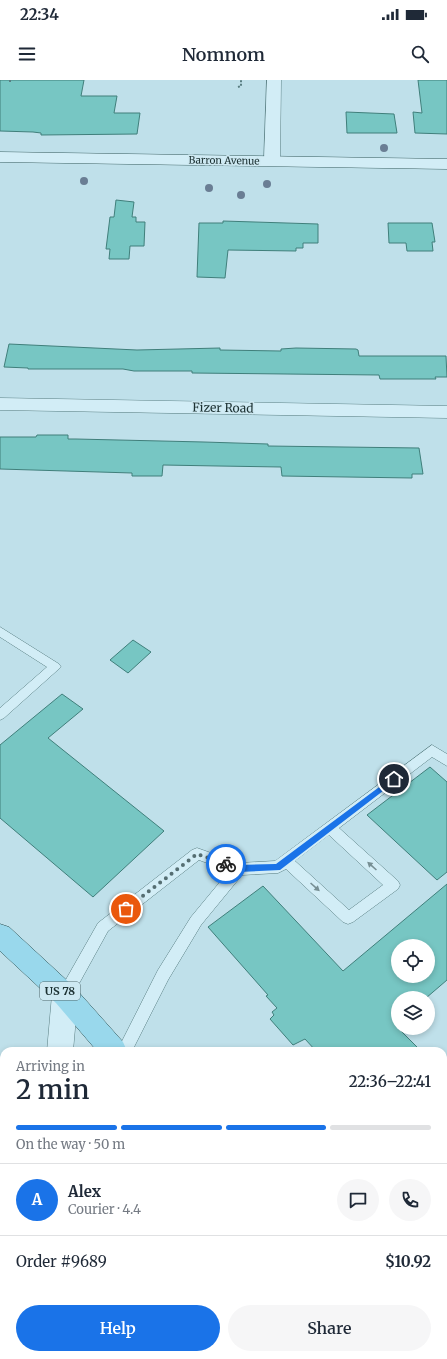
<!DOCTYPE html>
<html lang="en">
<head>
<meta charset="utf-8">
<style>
	:root { --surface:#fff; --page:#f6f6f7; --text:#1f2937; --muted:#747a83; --line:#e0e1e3; --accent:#1a73e8 }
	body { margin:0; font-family:Merriweather,serif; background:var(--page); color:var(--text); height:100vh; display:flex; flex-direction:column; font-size:15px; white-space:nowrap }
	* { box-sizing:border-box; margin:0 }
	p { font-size:13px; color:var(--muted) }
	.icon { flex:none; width:22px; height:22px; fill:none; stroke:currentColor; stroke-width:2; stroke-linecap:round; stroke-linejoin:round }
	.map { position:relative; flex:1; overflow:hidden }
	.sheet { position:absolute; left:0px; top:967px; width:447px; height:312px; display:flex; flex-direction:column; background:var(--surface); border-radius:12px 12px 0 0; box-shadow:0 2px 6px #0003 }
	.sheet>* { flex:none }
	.buttons { position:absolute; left:391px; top:859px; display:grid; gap:8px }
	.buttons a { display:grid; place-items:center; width:44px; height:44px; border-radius:50%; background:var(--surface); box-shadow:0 2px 6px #0003; font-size:20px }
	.pin { position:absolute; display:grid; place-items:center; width:34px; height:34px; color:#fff; margin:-17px; border:2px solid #fff; border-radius:50%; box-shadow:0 1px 4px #0007 }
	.courier { position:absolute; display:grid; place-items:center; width:40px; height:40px; margin:-20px; border:3px solid #1a73e8; border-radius:50%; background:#fff; color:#222; box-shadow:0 1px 5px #0007 }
	.overview em { font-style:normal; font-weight:600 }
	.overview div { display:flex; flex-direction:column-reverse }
	.overview { display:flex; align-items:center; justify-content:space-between; height:68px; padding:0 16px }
	h1 { font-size:26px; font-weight:600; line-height:30px }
	.bar { display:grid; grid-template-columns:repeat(4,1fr); gap:6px 4px; align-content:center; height:48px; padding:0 16px }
	.bar i { height:5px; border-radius:3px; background:var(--line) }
	.bar .on { background:var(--accent) }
	.bar p { grid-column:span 4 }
	.line { display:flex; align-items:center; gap:10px; padding:0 16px; border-top:1px solid var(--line) }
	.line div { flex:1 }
	.round { display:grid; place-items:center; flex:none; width:42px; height:42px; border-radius:21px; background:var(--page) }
	.cta { display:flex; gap:8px; margin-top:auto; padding:8px 16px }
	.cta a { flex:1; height:46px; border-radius:24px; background:var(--accent); color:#fff; font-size:16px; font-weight:600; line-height:46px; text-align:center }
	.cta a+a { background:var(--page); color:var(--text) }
	.status { display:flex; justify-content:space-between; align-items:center; height:28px; padding:0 20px; background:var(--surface); direction:ltr }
	.status svg { height:11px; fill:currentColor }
	header { display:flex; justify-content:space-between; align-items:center; height:52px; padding:0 16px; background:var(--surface); font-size:18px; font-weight:600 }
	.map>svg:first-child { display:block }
	.building { fill:#77c6c3; stroke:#407f7b; fill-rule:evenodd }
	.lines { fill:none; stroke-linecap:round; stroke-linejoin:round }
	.lane-casing { stroke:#597e82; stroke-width:1 }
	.street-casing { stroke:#597e82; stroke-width:1 }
	.secondary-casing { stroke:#3c6163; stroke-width:1 }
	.primary-casing { stroke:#2d4f4f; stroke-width:1 }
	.path { stroke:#597e82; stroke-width:2; stroke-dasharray:2 1.5; stroke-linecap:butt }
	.lane { fill:#d2edf6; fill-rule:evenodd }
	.street { fill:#d2edf6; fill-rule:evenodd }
	.secondary { fill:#d2edf6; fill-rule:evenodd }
	.primary { fill:#99d8ec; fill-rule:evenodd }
	.tree { fill:#6a7e94 }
	.oneway { fill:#778f94 }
	.route { fill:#1a73e8 }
	.done { stroke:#556e72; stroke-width:4; stroke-dasharray:0 7.2 }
	.labels { text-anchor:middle; stroke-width:3; stroke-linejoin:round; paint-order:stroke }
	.far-street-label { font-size:10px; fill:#1c3132; stroke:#cee9f2 }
	.shield { fill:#cee9f2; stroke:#51686c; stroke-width:1 }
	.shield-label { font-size:11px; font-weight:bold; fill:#1c3132 }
	.street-label { font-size:12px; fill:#1c3132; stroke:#cee9f2 }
</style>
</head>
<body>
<div class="status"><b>22:34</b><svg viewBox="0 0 49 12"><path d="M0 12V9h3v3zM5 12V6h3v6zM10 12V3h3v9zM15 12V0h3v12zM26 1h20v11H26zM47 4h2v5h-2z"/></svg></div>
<header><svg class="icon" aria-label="menu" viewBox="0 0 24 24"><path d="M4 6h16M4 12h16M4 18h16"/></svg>Nomnom<svg class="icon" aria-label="search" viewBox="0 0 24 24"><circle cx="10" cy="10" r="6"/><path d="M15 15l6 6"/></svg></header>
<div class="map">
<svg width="447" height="1279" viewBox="0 0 447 1279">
	<rect width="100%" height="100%" fill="#bfe0ea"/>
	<path class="building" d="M0 0H84L81 16H117L114 33H140L137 54 41 55V53L33 52 0 51Z
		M418 0H447V54L415 53 413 32 422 33Z
		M346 32 394 34 397 53H347Z
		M116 120 134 122 132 137H136V142H145L144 166H130L129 179H109L110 169H106L110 137H114Z
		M223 141 318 144V163H303V168H296V171L228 170 225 198 197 197 199 143H223Z
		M388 143H432L435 162H432L433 171H407L406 163H389Z
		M9 264 137 270 220 268V270L281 271V269L296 268 356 269 358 270 359 276H446L447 297H435L436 299H380L379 295 192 293V291H134L123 289H28V288L4 287Z
		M37 355H68V359H76L204 362 268 364V366L419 368 423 394H412V398L282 396 281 387 218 386 163 385 162 396H132V393L0 389V357H36Z
		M133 560 151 572 128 593 110 580Z
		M62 614 83 629 48 658 164 751 93 817 0 738V665Z
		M430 687 447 702V792L437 800 367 735Z
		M447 804V900L426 918H398V948L421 971H316L305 959 293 965 270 939 274 935 272 932 277 928 266 916 268 915 208 847 263 806 343 891ZM398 866H428V896H398Z"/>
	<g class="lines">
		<g class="lane-casing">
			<path id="lane" d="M0 547 59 584 61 587 4 638 0 640V628L47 587 0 557Z
				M432 665 447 674V686L432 677 339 748 398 801 400 805 398 809 353 842 348 844 343 842 286 789 278 793 242 795 201 845 168 900 132 971H117L158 890 191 837 229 791 199 780 108 851 70 920 65 922 60 920 58 915 60 910 98 843 192 770 197 768 239 783 275 781ZM329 755 383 805 349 830 295 781Z"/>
		</g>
		<g class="street-casing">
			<path id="street" d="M267 0H281L280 81 277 84H267L264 81Z
				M0 318 447 326V338L0 330Z
				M65 903 74 907 78 915 73 971H47L52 915 56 907Z
				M21 1275H51V1279H21Z"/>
		</g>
		<g class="secondary-casing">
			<path id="secondary" d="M0 72 447 79V89L0 82Z"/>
		</g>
		<g class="primary-casing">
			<path id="primary" d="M0 844 9 847 74 907 123 962 127 971H97L56 923 0 871Z
				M348 1275H379L381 1279H350Z"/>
		</g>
		<path class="path" d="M10 0V2
			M238 7 241 6V0"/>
		<use href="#lane" class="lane"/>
		<use href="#street" class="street"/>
		<use href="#secondary" class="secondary"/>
		<use href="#primary" class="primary"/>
	</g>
	<g class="tree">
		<circle cx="384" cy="68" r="4"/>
		<circle cx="84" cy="101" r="4"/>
		<circle cx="267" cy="104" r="4"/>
		<circle cx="209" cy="108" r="4"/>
		<circle cx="241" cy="115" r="4"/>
	</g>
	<defs><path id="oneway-solid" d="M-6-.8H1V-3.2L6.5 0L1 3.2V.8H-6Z"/></defs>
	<g class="oneway">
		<use href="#oneway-solid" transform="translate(372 786) rotate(-138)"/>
		<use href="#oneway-solid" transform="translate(315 807) rotate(42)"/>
	</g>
	<path class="route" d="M394 696 397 699 396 701 280 790 239 792 223 786V782L226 781 239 785 276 784Z"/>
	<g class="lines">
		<path class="done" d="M126 829 197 774 226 784"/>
	</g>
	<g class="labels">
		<g class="far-street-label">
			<text transform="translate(224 80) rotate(1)" y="4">Barron Avenue</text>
		</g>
		<rect class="shield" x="40" y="902" width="40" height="18" rx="3"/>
		<g class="shield-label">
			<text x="60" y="915">US 78</text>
		</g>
		<g class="street-label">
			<text transform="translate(223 328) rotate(1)" y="4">Fizer Road</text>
		</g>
	</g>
</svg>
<div class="buttons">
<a><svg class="icon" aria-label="locate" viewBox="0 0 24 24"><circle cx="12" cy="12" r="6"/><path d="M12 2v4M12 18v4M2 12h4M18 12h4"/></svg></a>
<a><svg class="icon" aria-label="layers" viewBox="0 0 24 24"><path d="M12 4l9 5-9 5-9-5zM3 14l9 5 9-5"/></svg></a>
</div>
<div class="pin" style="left:126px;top:829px;background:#ea580c"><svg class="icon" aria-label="bag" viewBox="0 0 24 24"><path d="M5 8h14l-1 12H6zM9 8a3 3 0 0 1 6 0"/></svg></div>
<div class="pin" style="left:394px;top:699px;background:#1f2937"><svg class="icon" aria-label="home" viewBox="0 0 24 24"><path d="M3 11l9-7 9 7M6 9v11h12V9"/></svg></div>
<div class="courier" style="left:226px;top:784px"><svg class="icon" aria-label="bike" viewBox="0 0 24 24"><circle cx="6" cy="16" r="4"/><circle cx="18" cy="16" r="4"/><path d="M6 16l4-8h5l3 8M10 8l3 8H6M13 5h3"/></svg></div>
<section class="sheet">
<div class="overview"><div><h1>2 min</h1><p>Arriving in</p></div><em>22:36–22:41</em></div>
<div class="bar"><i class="on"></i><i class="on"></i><i class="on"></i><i></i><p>On the way · 50 m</p></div>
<div class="line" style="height:72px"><b class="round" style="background:var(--accent);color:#fff">A</b><div><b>Alex</b><p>Courier · 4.4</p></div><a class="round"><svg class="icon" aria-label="chat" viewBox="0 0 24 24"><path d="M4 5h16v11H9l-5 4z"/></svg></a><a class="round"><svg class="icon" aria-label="phone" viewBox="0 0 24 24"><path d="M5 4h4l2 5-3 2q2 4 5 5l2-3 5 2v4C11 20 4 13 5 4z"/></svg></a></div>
<div class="line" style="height:52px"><div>Order #9689</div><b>$10.92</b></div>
<div class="cta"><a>Help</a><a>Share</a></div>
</section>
</div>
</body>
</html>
